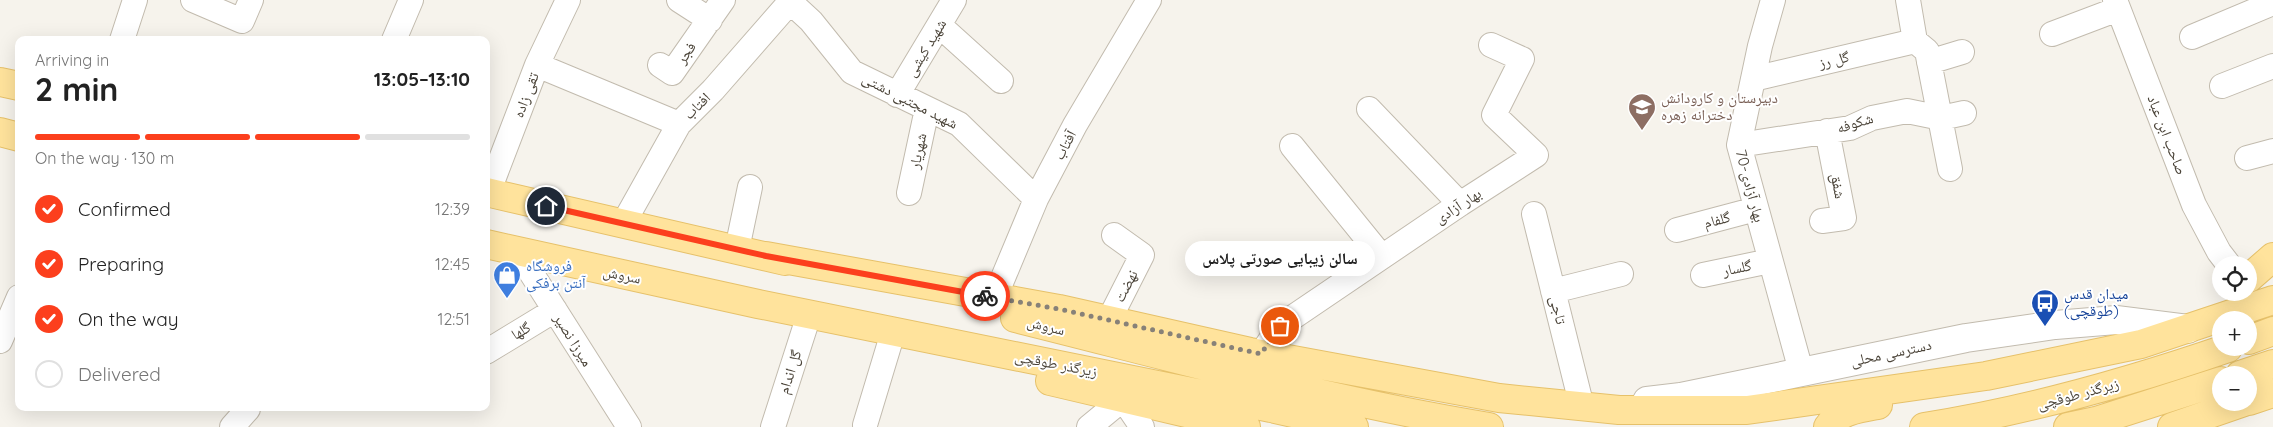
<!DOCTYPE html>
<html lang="en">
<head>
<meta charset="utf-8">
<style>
	:root { --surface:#fff; --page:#f2f2f2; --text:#222; --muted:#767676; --line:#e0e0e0; --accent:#fc3f1d }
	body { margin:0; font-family:Quicksand,"Noto Naskh Arabic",sans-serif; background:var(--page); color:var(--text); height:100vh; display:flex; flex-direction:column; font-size:19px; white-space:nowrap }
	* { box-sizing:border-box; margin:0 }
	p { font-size:16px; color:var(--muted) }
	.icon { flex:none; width:28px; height:28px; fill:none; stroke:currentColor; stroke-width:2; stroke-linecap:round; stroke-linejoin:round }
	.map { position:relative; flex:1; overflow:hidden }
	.sheet { position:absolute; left:15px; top:36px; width:475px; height:375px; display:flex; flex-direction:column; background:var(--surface); border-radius:10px; box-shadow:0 5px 20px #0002 }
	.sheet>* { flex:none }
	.tools { position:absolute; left:2212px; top:256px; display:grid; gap:10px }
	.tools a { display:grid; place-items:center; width:45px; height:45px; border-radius:50%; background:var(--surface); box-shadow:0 5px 20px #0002; font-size:25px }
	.pin { position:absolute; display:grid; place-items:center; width:42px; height:42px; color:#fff; margin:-21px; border:2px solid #fff; border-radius:50%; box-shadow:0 1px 5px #0007 }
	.courier { position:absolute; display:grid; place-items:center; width:50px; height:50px; margin:-25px; border:4px solid #fc3f1d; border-radius:50%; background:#fff; color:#222; box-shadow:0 1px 6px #0007 }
	.bubble { position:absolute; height:35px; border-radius:18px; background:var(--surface); box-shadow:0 5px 20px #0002; font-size:16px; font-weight:700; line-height:35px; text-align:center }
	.headline em { font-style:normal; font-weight:700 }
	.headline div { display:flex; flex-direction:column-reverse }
	.headline { display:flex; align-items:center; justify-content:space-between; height:85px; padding:0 20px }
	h1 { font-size:32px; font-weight:700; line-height:38px }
	.bar { display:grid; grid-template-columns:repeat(4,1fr); gap:8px 5px; align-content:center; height:60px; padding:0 20px }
	.bar i { height:6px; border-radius:4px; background:var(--line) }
	.bar .current { background:var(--accent) }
	.bar p { grid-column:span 4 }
	ol { padding:0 20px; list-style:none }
	li { display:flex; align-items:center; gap:15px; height:55px }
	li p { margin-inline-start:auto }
	li .icon { padding:5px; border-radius:50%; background:var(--accent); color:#fff; stroke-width:4 }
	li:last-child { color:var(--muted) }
	li i { width:28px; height:28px; border:2px solid var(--line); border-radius:50% }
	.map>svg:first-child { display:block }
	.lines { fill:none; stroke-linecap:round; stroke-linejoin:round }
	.minor-casing { stroke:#c2bbae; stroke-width:26 }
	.tertiary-casing { stroke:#c2bbae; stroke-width:30 }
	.primary-casing { stroke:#e6c16a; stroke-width:30 }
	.minor { stroke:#fff; stroke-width:24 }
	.tertiary { stroke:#fff; stroke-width:28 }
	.primary { stroke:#ffe39c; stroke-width:28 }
	.done { stroke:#878178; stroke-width:5; stroke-dasharray:0 9 }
	.route { stroke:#fc3f1d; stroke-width:6 }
	.labels { text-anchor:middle; stroke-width:4; stroke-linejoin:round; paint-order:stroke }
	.street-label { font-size:15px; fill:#4b4439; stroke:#fff }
	.education-label { font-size:15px; fill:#785e54; stroke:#fff; text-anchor:start }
	.shop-label { font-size:15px; fill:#366cbe; stroke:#fff; text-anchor:start }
	.transit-label { font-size:15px; fill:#164399; stroke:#fff; text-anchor:start }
</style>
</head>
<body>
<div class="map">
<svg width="2273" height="427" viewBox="0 0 2273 427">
	<rect width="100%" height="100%" fill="#f6f3ec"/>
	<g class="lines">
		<g class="minor-casing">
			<path id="minor" d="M193 0 242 21 251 0
				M679 0 710 20
				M788 0 811 21 852 72 959 124 1036 199
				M1773 0 1760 46 1739 145 1801 371
				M1908 0 1915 41 1927 51 1950 169
				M2115 0 2194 205 2219 252 2229 265
				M939 25 1001 81
				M2052 34 2118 9
				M2192 37 2273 3
				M122 40 135 0
				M394 40 411 0
				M1929 62 1962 52
				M537 65 679 124
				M660 65 672 73 723 0
				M1753 79 1915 41
				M2222 86 2273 66
				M897 95 954 0
				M1369 109 1460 204
				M1739 145 1850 128 1872 118 1907 111 1941 118 1964 113
				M1292 146 1382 257
				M2247 158 2273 151
				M488 193 537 65 568 0
				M909 193 927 109
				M1534 214 1582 407
				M1822 221 1844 218 1827 131
				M623 224 679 124 713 90 790 2
				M1677 230 1756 209
				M737 249 750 187
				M518 252 629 427
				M1703 275 1770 261
				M1553 291 1621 274
				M995 297 1036 199 1075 125 1149 0
				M1109 320 1142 255 1114 235
				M0 341 19 297
				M486 352 555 310
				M1261 354 1280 326 1460 204 1536 155 1494 115 1522 59 1491 45
				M865 425 891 339
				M232 427 248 409 247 408
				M773 427 808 318
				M1089 427 1123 399 1142 427"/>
		</g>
		<g class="tertiary-casing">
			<path id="tertiary" d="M1647 401 1681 397 1966 338 2055 325 2116 320 2188 329"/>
		</g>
		<g class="primary-casing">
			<path id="primary" d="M0 82 19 86
				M0 132 19 137
				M486 192 785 261
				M486 244 758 304 1271 408 1354 427
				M766 256 1059 309 1250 352 1499 398 1619 410H1747L1986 376 2141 344 2273 300
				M2249 278 2273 257
				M1015 318C1172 357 1329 401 1489 427
				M2249 340 2273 331
				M2240 375 2273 364
				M1050 381 1246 427
				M2249 401 2273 393
				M1828 427C1838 411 1861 408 1878 405
				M1924 427C2028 411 2129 382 2228 348
				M2068 427 2096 421 2221 381
				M2172 427 2244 402"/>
		</g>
		<use href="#minor" class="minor"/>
		<use href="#tertiary" class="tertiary"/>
		<use href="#primary" class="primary"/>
	</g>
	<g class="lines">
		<path class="done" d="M985 296 1059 309 1261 354 1280 326"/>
		<path class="route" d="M546 206 766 256 985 296"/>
	</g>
	<defs>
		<g id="school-pin" transform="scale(1.4375)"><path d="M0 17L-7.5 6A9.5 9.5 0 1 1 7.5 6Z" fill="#8d6e63" stroke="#fff"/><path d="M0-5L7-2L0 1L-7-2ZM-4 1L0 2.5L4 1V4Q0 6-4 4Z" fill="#fff"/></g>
		<g id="shop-pin" transform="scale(1.4375)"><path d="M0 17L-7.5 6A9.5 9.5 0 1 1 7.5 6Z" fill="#3f7fe0" stroke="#fff"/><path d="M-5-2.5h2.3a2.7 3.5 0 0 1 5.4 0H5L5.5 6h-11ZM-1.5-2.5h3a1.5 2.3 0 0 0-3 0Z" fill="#fff"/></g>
		<g id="bus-pin" transform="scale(1.4375)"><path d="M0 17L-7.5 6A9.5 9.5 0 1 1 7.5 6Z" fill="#1a4fb4" stroke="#fff"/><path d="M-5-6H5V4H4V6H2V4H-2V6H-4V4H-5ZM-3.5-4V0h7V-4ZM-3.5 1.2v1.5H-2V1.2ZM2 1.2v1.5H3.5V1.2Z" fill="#fff"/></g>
	</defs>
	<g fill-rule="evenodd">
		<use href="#school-pin" x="1642" y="107"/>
		<use href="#shop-pin" x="507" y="275"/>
		<use href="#bus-pin" x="2045" y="303"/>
	</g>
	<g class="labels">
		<g class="street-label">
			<text transform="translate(926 48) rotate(-59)" y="5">شهید کیشی</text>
			<text transform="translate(686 53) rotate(-55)" y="5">فجر</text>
			<text transform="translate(1834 60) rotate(-13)" y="5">گل رز</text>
			<text transform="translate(526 95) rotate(-69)" y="5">تقی زاده</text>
			<text transform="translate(910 101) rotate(27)" y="5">شهید مجتبی دشتی</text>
			<text transform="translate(697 106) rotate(-45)" y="5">افتاب</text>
			<text transform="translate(1855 123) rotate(-17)" y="5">شکوفه</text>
			<text transform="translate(2167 135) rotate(69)" y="5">صاحب ابن عباد</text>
			<text transform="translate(1065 145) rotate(-62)" y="5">آفتاب</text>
			<text transform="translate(918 151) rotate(-78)" y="5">شهریار</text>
			<text transform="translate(1750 186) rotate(75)" y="5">70-بهار آزادی</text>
			<text transform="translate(1838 186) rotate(79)" y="5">شفق</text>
			<text transform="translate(1458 206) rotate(-33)" y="5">بهار آزادی</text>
			<text transform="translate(1717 220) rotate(-15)" y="5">گلفام</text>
			<text transform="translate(1737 268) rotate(-12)" y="5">گلسار</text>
			<text transform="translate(622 275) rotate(12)" y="5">سروش</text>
			<text transform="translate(1126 286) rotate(-63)" y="5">نهضت</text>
			<text transform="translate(1558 310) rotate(76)" y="5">تاجی</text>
			<text transform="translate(1046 326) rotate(14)" y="5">سروش</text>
			<text transform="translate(521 331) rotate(-31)" y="5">گلها</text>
			<text transform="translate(573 340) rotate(58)" y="5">میرزا نصیر</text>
			<text transform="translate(1891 353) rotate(-12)" y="5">دسترسی محلی</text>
			<text transform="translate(1056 364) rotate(11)" y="5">زیرگذر طوقچی</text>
			<text transform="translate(790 372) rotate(-72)" y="5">گل اندام</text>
			<text transform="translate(2078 394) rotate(-15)" y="5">زیرگذر طوقچی</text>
		</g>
		<g class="education-label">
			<text x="1661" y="103">دبیرستان و کارودانش<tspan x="1661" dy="17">دخترانه زهره</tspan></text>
		</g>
		<g class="shop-label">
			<text x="526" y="271">فروشگاه<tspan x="526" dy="17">آنتن برفکی</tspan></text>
		</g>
		<g class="transit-label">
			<text x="2064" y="299">میدان قدس<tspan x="2064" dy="17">(طوقچی)</tspan></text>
		</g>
	</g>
</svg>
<div class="tools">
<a><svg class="icon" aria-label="locate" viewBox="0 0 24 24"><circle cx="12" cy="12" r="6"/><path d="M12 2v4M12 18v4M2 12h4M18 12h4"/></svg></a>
<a>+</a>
<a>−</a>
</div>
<div class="pin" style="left:1280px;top:326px;background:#ea580c"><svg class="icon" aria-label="bag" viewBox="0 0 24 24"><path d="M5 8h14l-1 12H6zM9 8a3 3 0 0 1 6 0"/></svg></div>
<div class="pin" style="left:546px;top:206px;background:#1f2937"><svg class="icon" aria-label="home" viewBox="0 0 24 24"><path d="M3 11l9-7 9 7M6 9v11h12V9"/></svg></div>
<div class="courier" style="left:985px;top:296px"><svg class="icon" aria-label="bike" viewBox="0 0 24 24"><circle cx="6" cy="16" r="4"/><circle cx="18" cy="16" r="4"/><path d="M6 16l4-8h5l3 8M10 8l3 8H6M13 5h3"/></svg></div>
<div class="bubble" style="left:1185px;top:241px;width:190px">سالن زیبایی صورتی پلاس</div>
<section class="sheet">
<div class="headline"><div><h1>2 min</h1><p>Arriving in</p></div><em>13:05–13:10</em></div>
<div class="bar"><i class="current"></i><i class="current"></i><i class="current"></i><i></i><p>On the way · 130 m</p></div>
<ol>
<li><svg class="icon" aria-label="check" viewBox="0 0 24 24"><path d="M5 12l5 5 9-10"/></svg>Confirmed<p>12:39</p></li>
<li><svg class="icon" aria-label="check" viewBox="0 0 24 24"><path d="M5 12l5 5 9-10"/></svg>Preparing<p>12:45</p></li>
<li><svg class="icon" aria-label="check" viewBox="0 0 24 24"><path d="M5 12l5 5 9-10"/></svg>On the way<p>12:51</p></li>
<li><i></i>Delivered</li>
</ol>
</section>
</div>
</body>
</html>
